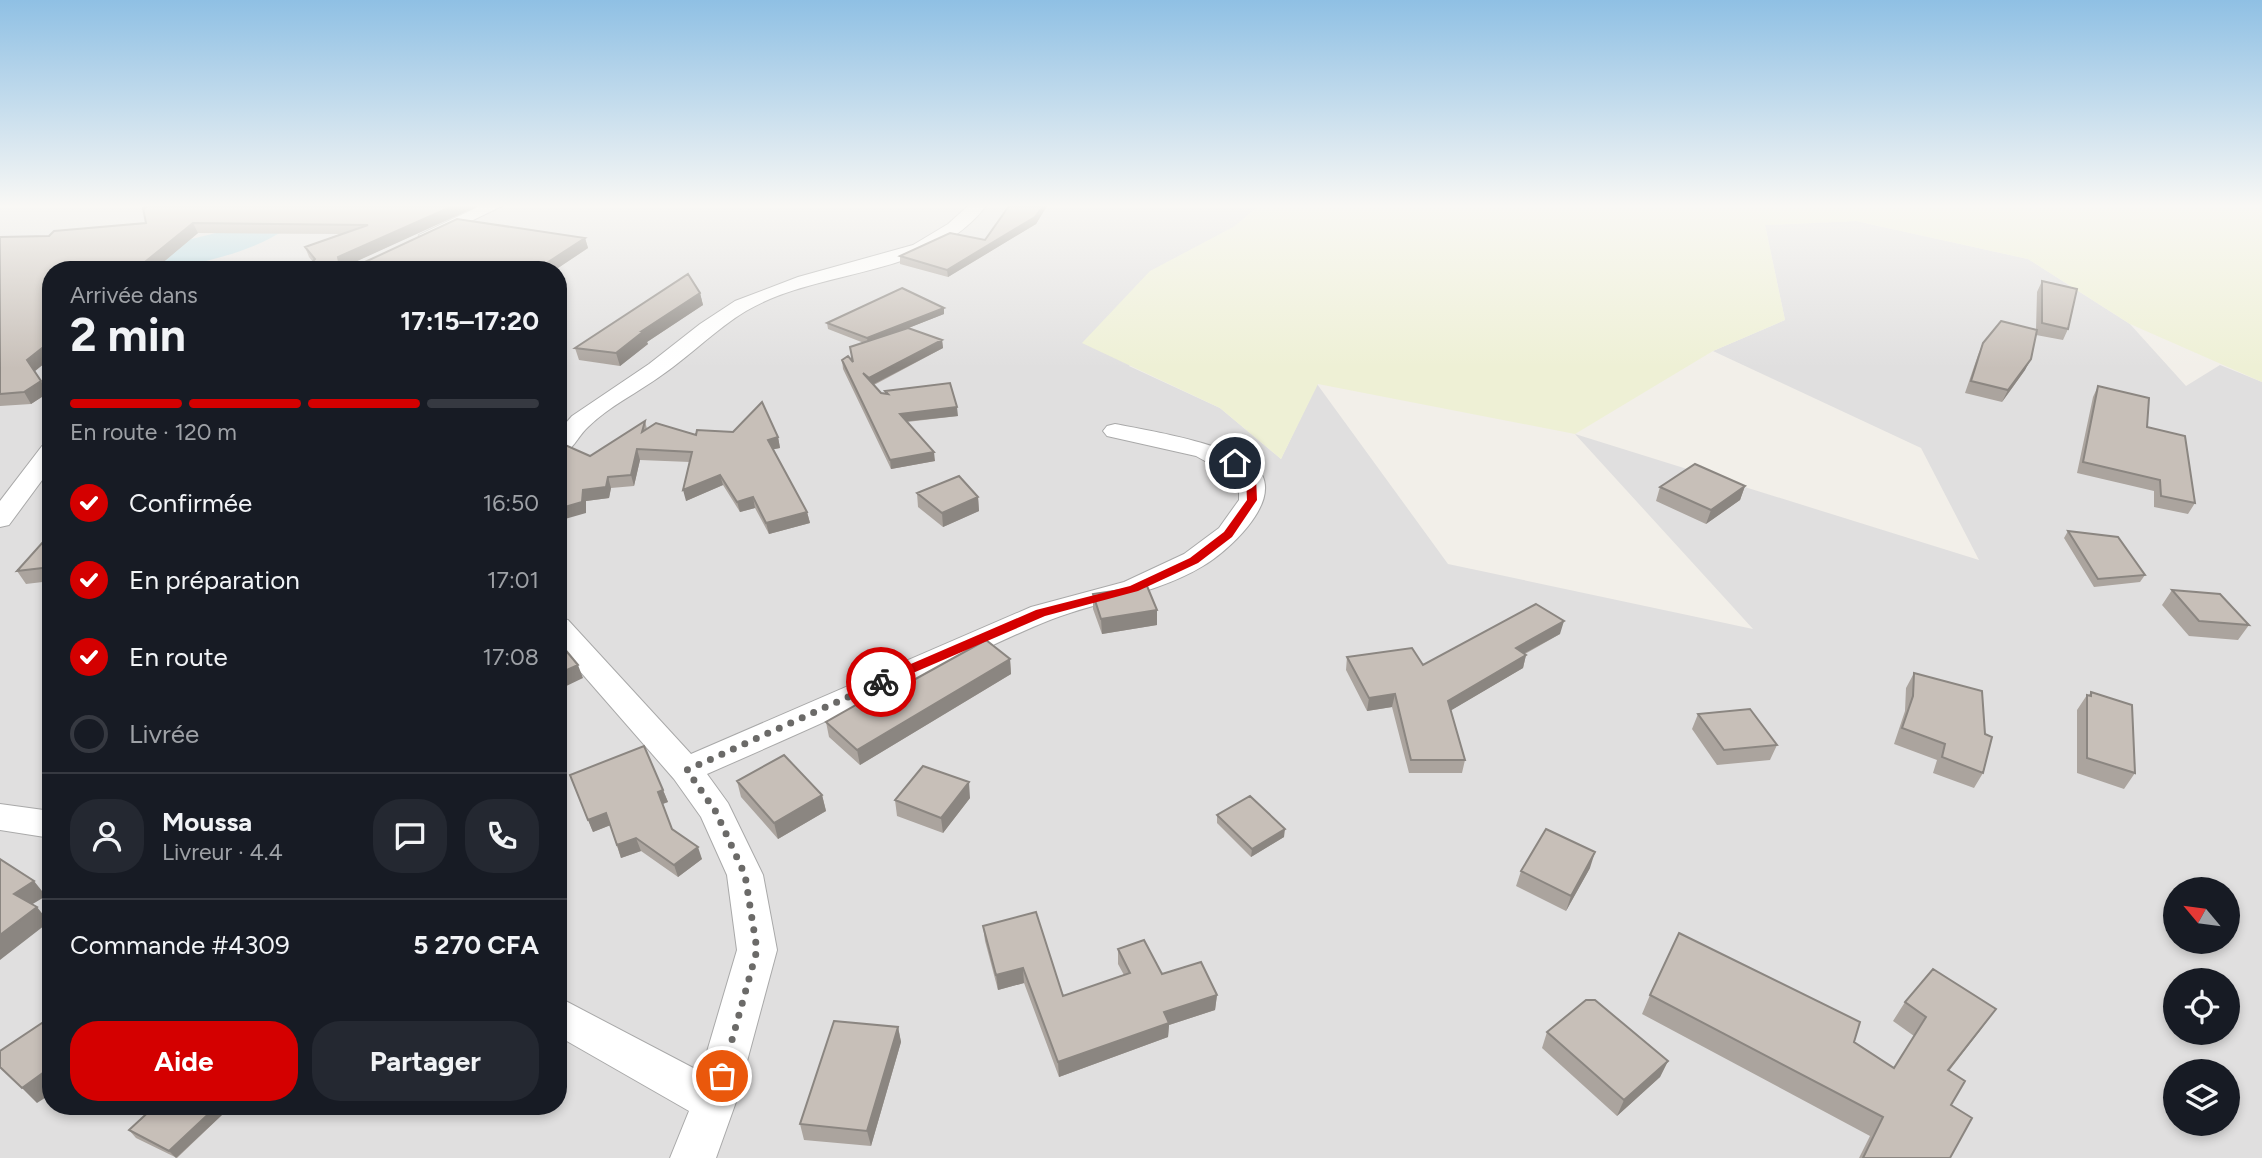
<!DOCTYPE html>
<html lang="fr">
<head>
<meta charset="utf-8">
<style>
	:root { --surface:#171b24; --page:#242831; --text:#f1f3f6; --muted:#9ea1a6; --line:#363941; --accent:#d40000 }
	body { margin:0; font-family:Figtree,sans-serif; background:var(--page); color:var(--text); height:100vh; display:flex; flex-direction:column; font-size:26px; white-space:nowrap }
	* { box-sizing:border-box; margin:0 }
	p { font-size:23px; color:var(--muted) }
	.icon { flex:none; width:38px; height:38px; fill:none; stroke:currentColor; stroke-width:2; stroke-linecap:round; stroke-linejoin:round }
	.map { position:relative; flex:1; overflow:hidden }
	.panel { position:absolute; left:42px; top:261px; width:525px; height:854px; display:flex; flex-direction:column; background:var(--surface); border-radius:28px; box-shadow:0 4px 10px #0003 }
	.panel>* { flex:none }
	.needle { width:46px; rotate:299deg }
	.fabs { position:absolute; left:2163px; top:877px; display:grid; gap:14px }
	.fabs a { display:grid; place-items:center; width:77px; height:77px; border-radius:50%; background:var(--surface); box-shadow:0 4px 10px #0003; font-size:35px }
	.pin { position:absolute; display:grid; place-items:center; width:60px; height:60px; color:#fff; margin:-30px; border:4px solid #fff; border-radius:50%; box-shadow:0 2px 7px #0007 }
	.courier { position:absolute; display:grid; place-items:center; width:70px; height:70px; margin:-35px; border:5px solid #d40000; border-radius:50%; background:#fff; color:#222; box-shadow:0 2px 9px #0007 }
	.headline em { font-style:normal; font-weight:700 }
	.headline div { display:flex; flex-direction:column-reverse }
	.headline { display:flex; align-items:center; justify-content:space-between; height:119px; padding:0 28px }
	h1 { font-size:46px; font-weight:700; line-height:52px }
	.bar { display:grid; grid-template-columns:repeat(4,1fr); gap:10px 7px; align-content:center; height:84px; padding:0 28px }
	.bar i { height:9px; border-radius:5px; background:var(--line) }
	.bar .active { background:var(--accent) }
	.bar p { grid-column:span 4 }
	.line { display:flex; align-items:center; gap:18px; padding:0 28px; border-top:2px solid var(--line) }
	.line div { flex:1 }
	.round { display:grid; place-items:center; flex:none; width:74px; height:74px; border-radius:28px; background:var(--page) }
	ol { padding:0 28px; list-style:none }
	li { display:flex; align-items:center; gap:21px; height:77px }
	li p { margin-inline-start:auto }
	li .icon { padding:7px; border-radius:50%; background:var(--accent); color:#fff; stroke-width:4 }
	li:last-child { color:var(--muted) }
	li i { width:38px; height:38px; border:4px solid var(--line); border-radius:50% }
	.primary-button { display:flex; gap:14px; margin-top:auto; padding:14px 28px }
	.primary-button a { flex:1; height:80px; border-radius:28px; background:var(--accent); color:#fff; font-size:28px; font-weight:700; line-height:80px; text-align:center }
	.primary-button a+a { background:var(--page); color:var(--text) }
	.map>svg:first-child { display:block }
	.residential { fill:#e0dfdf; fill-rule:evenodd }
	.farmland { fill:#eef0d5 }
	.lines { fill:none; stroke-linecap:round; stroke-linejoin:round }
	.river { fill:#aad3df; fill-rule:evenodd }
	.minor-casing { stroke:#a9a9a9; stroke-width:2 }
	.minor { fill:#fff; fill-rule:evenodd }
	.wall { fill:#aba49e }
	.shaded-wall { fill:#8b8681 }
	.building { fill:#c7bfb8; stroke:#8b8681; stroke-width:2 }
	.route { fill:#d40000 }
	.done { stroke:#6b6a68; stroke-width:7; stroke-dasharray:0 12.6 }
</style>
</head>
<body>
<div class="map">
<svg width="2262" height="1158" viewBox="0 0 2262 1158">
	<rect width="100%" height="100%" fill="#f2efe9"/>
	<path class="residential" d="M0 206H1259L1235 226 1129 366 1220 408 1281 459 1317 384 1448 564 1753 629 1575 434 1979 560 1921 448 1713 351 1785 320 1765 225 1856 221 2028 259 2130 324 2186 386 2220 365 2262 382V1158H0ZM51 270H558V1106H51ZM2175 889H2228V942H2175ZM2175 980H2228V1032H2175ZM2175 1071H2228V1124H2175Z"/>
	<path class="farmland" d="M1259 206H2262V382L2130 324 2028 259 1856 221 1765 225 1785 320 1713 351 1575 434 1318 384 1281 459 1220 408 1082 343 1150 271 1235 226Z"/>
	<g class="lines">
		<path class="river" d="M271 206H310C284 245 207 263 163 269 145 272 126 270 108 270L114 258 224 231Z"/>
		<g class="minor-casing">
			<path id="minor" d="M480 206H502L434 239H422L419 235Z
				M968 206H986C930 279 820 267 746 311 716 329 691 355 662 375 639 392 609 406 588 427 577 437 573 452 558 455V432L572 416 649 364 700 324 735 301 798 277 913 245 948 224Z
				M1115 424C1146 430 1247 446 1262 475 1278 506 1227 552 1203 566 1155 595 1101 600 1050 620 1012 635 976 654 939 670 862 705 785 740 707 774L728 803 763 875 777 950 736 1102 716 1158H670L689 1111 558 1036V997L701 1072 737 950 727 875 701 817 674 779 558 646V618L568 620 691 754 1031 607 1124 582 1184 554 1219 528 1239 500V480L1196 456 1107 436 1103 431 1107 426Z
				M51 444V468L9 525 0 527V501L42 446Z
				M0 804 51 811V838L0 830Z"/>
		</g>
		<use href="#minor" class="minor"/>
	</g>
	<path class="wall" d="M148 206H478L354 262H365L585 238 588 248 555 270H312L310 265 313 262 309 257 305 247 340 234 198 233 154 270H51V358L34 371 48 393 31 404 0 406V237L49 236 146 223Z
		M1009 206H1047L1036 224 948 277 900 264V256L985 240Z
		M2042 281 2068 329 2063 340 2036 335V332L2025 370 2002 402 1965 393 1978 355 1983 343 2036 330 2037 292Z
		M700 293 703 305 647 342 648 344 620 366 579 360 575 348Z
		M944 314 908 328 942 340 943 348 874 385 881 393H885V391L958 416 907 422 935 461 891 469 843 369 842 360 852 361 850 347 864 343 828 329 827 323Z
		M51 378V388H48L44 381Z
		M2098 386 2147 427 2195 503 2188 514 2154 507V491L2077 473 2093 397Z
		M645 421 647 429 696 435 778 437 780 448 773 449 807 512 810 523 769 534 755 508 740 512 723 485 686 501 690 462 640 460 634 486 611 488 609 498 586 501V513L563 444 590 456Z
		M1745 486 1740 500 1706 524 1656 501 1660 487Z
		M917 493 978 497 979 511 943 527 918 507Z
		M2068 531 2145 575 2140 582 2094 587 2064 538Z
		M51 533V581L26 584 17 571Z
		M2172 590 2249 625 2238 640 2189 636 2162 605Z
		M1093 594 1157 625 1102 634 1093 609Z
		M1560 634 1525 654 1526 655 1523 668 1451 710 1465 760 1462 773H1409L1392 707 1367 711 1346 670 1347 657 1423 665Z
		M1010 659 1011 674 860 765 829 737 826 722 892 692Z
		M1914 673 1983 773 1974 788 1933 773 1937 760 1894 744 1905 711 1906 688Z
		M2091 692 2135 773 2124 789 2077 773V710L2087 695H2089Z
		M1698 714 1777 745 1770 760 1717 765 1692 729Z
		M570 775 663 790 668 802 663 804 672 829 702 859 678 877 641 851 621 858 610 825 593 832Z
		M737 781 822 795 826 811 778 839 741 797Z
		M970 798 943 833 897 816 895 800Z
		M1217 815 1284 837 1251 857 1217 823Z
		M1590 868 1566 911 1516 886 1521 871Z
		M983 926 1063 996 1124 975 1118 964V949L1162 974 1217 995 1215 1010 1169 1025 1168 1037 1059 1077 1024 983 998 990 985 941Z
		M1650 995 1854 1042 1894 1068 1914 1036 1893 1021 1905 1002 1982 1028 1949 1071 1951 1105 1950 1158H1859L1870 1136 1642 1014Z
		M898 1027 901 1042 871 1146 804 1140 800 1124Z
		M1547 1032 1668 1061 1660 1077 1617 1116 1542 1048Z
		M217 1106 223 1114 177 1158 136 1138 129 1130Z"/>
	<path class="shaded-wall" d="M453 206H478L342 268V270L338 257Z
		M1043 206H1047L1036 224 948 277 947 270Z
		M193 223 198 233 154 270H135Z
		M585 238 588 248 555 270H536Z
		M700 293 703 305 647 342 648 344 620 366 616 353 642 331Z
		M944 308V314L868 344 867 338Z
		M942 340 943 348 870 386 869 378Z
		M51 341V358L34 372 27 360Z
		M2031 359 2025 370 2002 402 2008 390Z
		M41 381 48 393 31 404 24 392Z
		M957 407 958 416 901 422 900 414Z
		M778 437 780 448 770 450 768 440Z
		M637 449 640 460 634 486 631 475Z
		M934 452 935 461 891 469 890 460Z
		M720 475 723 485 686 501 683 490Z
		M608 477 611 488 609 498 586 501V513L558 521V509L583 490Z
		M1745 486 1740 500 1706 524 1711 510Z
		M753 497 755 508 740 512 737 502Z
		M978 497 979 511 943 527 942 513Z
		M807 512 810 523 769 534 766 523Z
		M51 523V531L46 524Z
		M1157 610V625L1102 634 1101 619Z
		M1564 621 1560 634 1512 660 1516 648Z
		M1526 655 1523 668 1445 714 1448 701Z
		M1010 659 1011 674 860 765 857 750Z
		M578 665 583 678 558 690V674Z
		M1395 694 1392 707 1367 711 1369 698Z
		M969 782 970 798 943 833 941 818Z
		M663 790 668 802 662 804 658 792Z
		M822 795 826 811 778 839 774 823Z
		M606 813 611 825 593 832 588 820Z
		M1285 829 1284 837 1251 857 1252 849Z
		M636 838 641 851 621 858 617 845Z
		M698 847 702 859 678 877 674 865Z
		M1595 852 1590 868 1566 911 1571 896Z
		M34 881 46 896 26 908 14 894Z
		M37 907 49 922 0 960V935Z
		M1023 968 1024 983 998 990 996 975Z
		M1217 995 1215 1010 1169 1025 1168 1037 1059 1077 1058 1062 1164 1012Z
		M1996 1009 1982 1028 1934 1089 1948 1070Z
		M898 1027 901 1042 871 1146 867 1131Z
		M1668 1061 1660 1077 1617 1116 1624 1100Z
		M51 1067V1094L37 1103 22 1088Z
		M217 1106 223 1114 176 1158 169 1151Z"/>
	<path class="building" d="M148 206H453L338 257 339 262H365L457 219 585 238 536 270H324L310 265 315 259 305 247 368 225 193 223 135 270H51V341L27 360 41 381 24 392 0 394V237L49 236 54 231 146 223 143 208Z
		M1009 206H1043L1035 217 947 270 900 256 950 233 985 240Z
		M688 274 700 293 642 331H644L616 353 575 348Z
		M2042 281 2077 289 2068 329 2042 323Z
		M902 288 944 308 867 338 827 323Z
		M2001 321 2037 330 2031 359 2008 390 1971 381 1983 343Z
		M908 328 942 340 869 378 863 373 881 393 888 394 885 391 950 383 957 407 900 414 934 452 890 460 842 360 848 356 853 362 850 347Z
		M2098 386 2149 398 2147 427 2185 436 2195 503 2161 496 2160 480 2083 462Z
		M762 402 778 437 768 440 807 512 766 523 753 497 737 502 720 475 683 490 692 452 637 449 631 475 608 477 606 487 583 490 582 502 558 509V445L563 444 590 456 645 421 642 432 656 423 696 435 697 430 733 432Z
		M51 448V458L46 456V450Z
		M1695 464 1745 486 1711 510 1660 487Z
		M959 476 978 497 942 513 917 493Z
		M2068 531 2118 537 2145 575 2098 579Z
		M51 533V567L17 571Z
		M1147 586 1157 610 1101 619 1093 594Z
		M2172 590 2220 594 2249 625 2199 621Z
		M1536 604 1564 621 1516 648 1526 655 1448 701 1465 760H1411L1395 694 1369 698 1347 657 1412 648 1423 665Z
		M986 640 1010 659 857 750 826 722 886 688 892 692Z
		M558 641 578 665 558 674Z
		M1914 673 1982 691 1985 734 1992 737 1983 773 1942 757 1945 744 1902 728 1913 696Z
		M2091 692 2132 705 2135 773 2087 758V695L2091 696Z
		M1750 709 1777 745 1724 750 1698 714Z
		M644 746 663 790 658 792 672 829 698 847 674 865 636 838 617 845 606 813 588 820 570 775Z
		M784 755 822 795 774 823 737 781Z
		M923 766 969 782 941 818 895 800Z
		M1250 796 1285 829 1252 849 1217 815Z
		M1546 829 1595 852 1571 896 1521 871Z
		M0 859 34 881 14 894 37 907 0 935Z
		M1036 912 1063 996 1130 973 1118 949 1144 940 1162 974 1201 962 1217 995 1164 1012 1169 1023 1058 1062 1023 968 996 975 983 926Z
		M1679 933 1860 1022 1854 1042 1894 1068 1926 1017 1905 1002 1933 969 1996 1009 1948 1070 1965 1081 1951 1105 1972 1118 1950 1158H1863L1883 1117 1650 995Z
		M1586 1000H1595L1668 1061 1624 1100 1547 1032Z
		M51 1017V1067L22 1088 0 1067V1051Z
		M834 1021 898 1027 867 1131 800 1124Z
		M155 1106H217L169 1151 129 1130Z"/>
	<linearGradient id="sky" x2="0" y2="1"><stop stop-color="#8fc0e4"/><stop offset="0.56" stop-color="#f9f8f5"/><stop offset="1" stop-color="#f9f8f5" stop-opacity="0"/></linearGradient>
	<rect width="2262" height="368" fill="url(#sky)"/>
	<path class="route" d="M1235 460 1256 477 1257 500 1232 537 1198 563 1138 591 1045 616 885 685H876V679L1036 610 1130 586 1190 558 1224 532 1247 500 1246 478 1230 463Z"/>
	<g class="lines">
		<path class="done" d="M722 1076 757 950 745 875 716 812 687 770 881 682"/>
	</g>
</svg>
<div class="fabs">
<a><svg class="needle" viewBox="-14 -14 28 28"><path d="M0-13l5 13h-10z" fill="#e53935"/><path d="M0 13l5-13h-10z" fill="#9ea1a6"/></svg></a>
<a><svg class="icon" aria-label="locate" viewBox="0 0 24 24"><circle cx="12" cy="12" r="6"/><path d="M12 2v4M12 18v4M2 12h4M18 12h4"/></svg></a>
<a><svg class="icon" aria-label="layers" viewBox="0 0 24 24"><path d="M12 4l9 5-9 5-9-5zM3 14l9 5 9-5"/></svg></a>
</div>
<div class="pin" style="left:722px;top:1076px;background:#ea580c"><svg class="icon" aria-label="bag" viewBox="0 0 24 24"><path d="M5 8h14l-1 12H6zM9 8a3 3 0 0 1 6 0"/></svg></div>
<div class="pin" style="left:1235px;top:463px;background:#1f2937"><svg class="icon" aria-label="home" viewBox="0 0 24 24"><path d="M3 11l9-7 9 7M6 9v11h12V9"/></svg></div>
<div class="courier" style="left:881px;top:682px"><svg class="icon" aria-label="bike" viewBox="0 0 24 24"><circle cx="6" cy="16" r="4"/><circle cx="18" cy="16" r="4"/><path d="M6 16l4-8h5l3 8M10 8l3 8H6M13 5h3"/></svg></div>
<section class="panel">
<div class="headline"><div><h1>2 min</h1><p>Arrivée dans</p></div><em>17:15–17:20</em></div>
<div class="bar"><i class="active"></i><i class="active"></i><i class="active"></i><i></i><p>En route · 120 m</p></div>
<ol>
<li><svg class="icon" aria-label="check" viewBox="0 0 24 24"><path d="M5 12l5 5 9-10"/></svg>Confirmée<p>16:50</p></li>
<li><svg class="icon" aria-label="check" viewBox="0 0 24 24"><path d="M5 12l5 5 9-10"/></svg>En préparation<p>17:01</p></li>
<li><svg class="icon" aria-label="check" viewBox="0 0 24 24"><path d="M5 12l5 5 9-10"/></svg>En route<p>17:08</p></li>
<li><i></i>Livrée</li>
</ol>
<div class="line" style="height:126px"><a class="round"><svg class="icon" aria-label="person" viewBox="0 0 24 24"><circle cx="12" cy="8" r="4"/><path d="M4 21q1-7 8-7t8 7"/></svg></a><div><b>Moussa</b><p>Livreur · 4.4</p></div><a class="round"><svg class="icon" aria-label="chat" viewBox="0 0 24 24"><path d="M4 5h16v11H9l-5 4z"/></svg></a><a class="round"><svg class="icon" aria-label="phone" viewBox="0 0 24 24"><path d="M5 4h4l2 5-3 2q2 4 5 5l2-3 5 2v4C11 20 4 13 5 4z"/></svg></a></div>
<div class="line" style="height:91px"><div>Commande #4309</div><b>5 270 CFA</b></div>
<div class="primary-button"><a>Aide</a><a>Partager</a></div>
</section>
</div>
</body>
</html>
